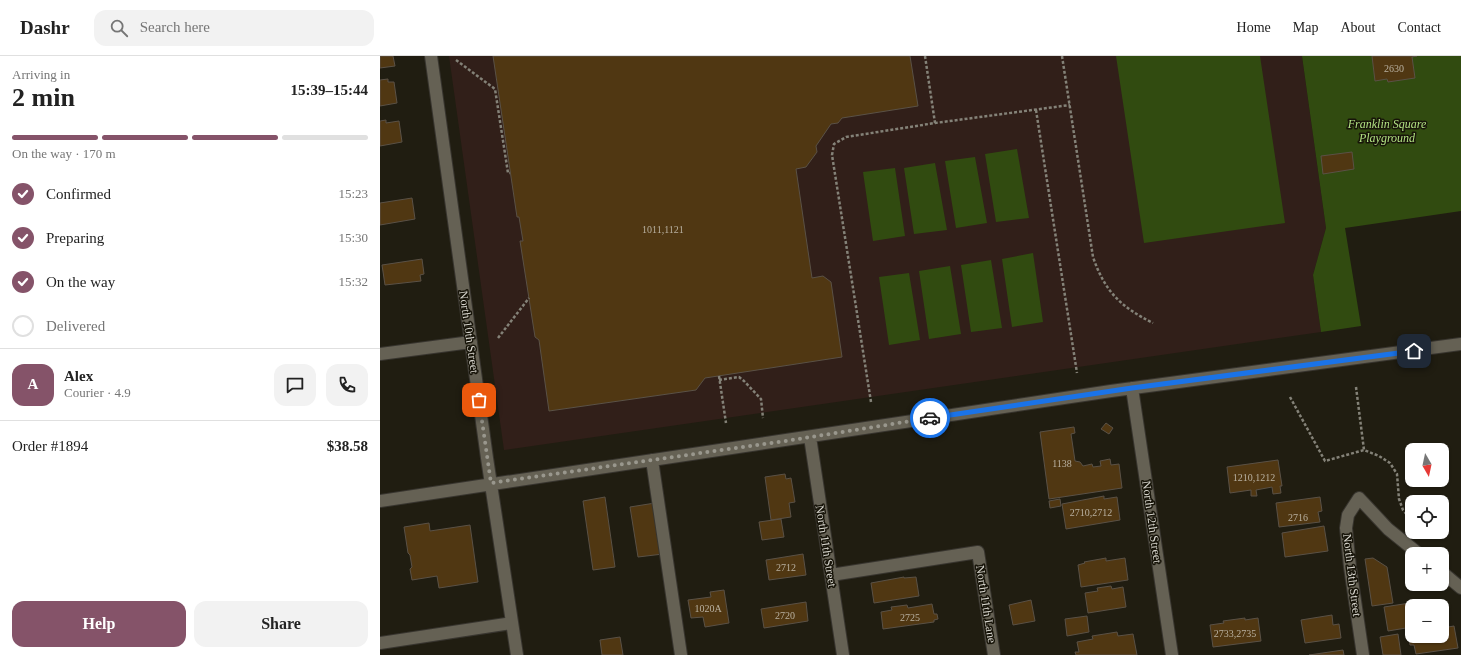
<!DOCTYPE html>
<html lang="en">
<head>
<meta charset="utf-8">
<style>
	:root { --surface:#fff; --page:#f2f2f2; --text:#222; --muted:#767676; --line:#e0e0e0; --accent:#855369 }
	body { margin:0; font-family:"Times New Roman",serif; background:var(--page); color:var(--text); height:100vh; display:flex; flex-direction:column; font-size:15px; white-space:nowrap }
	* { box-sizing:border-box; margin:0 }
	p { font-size:13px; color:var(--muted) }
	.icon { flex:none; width:22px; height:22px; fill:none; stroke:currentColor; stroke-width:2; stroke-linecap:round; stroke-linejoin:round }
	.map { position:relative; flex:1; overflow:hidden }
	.side { display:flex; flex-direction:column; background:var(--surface); width:380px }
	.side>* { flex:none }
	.needle { width:26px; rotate:171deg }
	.fabs { position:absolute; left:1025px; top:387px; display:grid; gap:8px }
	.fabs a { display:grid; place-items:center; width:44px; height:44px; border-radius:8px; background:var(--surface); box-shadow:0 1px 3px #0004; font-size:20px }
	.pin { position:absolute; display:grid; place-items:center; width:34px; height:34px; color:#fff; margin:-17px; border-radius:8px; box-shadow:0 2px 6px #0006 }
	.courier { position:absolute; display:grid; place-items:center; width:40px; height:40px; margin:-20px; border:3px solid #1a73e8; border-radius:50%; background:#fff; color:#222; box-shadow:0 1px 5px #0007 }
	.head em { font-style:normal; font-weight:700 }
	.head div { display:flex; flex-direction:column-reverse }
	.head { display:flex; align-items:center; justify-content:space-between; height:68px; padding:0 12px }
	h1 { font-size:26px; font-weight:700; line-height:30px }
	.bar { display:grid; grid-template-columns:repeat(4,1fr); gap:6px 4px; align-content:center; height:48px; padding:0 12px }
	.bar i { height:5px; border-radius:3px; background:var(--line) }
	.bar .selected { background:var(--accent) }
	.bar p { grid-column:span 4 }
	.line { display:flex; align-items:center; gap:10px; padding:0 12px; border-top:1px solid var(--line) }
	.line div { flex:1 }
	.round { display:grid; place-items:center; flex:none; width:42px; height:42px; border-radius:12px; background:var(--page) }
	ol { padding:0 12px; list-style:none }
	li { display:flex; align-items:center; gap:12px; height:44px }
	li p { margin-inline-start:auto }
	li .icon { padding:4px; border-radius:50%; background:var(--accent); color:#fff; stroke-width:4 }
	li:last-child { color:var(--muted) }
	li i { width:22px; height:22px; border:2px solid var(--line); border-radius:50% }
	.button { display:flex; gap:8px; margin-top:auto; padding:8px 12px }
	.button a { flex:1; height:46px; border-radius:12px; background:var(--accent); color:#fff; font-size:16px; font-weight:700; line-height:46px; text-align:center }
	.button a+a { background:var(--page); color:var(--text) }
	header { display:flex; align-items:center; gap:24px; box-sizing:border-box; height:56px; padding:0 20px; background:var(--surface); border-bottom:1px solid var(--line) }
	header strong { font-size:19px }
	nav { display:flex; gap:22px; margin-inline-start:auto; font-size:14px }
	.search { width:280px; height:36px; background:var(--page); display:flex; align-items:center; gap:10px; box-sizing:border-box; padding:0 14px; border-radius:12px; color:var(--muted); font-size:15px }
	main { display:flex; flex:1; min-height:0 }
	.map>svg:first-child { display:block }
	.education { fill:#311f19 }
	.green { fill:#314b10 }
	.building { fill:#503712; stroke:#5a5146 }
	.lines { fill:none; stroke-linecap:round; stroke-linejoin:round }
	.minor-casing { stroke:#38352f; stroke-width:14 }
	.path { stroke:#848278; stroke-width:2.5; stroke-dasharray:3 2; stroke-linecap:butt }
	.minor { stroke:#656154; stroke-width:12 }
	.done { stroke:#99978d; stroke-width:4; stroke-dasharray:0 7.2 }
	.route { stroke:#1a73e8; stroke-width:5 }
	.labels { text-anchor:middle; stroke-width:3; stroke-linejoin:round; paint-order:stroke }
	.number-label { font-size:10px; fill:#b8b0a0 }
	.park-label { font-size:12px; font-style:italic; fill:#b1e182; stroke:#171409 }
	.street-label { font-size:12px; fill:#dad8d0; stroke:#171409 }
</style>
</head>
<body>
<header>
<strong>Dashr</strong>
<div class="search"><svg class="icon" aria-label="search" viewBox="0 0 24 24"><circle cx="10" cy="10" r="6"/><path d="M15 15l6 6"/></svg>Search here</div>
<nav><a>Home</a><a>Map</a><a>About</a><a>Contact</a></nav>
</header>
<main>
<section class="side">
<div class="head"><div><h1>2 min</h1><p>Arriving in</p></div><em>15:39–15:44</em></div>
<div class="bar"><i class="selected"></i><i class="selected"></i><i class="selected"></i><i></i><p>On the way · 170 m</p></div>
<ol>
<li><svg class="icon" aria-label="check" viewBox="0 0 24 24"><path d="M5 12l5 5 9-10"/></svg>Confirmed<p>15:23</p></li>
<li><svg class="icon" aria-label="check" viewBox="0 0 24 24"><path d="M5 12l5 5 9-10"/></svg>Preparing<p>15:30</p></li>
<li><svg class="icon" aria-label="check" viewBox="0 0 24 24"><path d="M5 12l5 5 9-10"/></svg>On the way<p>15:32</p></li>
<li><i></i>Delivered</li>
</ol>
<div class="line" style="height:72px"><b class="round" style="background:var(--accent);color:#fff">A</b><div><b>Alex</b><p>Courier · 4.9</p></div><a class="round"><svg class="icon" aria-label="chat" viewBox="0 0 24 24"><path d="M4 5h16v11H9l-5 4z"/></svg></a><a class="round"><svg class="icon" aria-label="phone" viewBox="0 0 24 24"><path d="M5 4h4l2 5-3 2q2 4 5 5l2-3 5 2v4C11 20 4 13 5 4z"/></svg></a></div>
<div class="line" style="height:52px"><div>Order #1894</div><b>$38.58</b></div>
<div class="button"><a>Help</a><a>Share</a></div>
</section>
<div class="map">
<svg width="1081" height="599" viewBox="0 0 1081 599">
	<rect width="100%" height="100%" fill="#201d11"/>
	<path class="education" d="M69 0H922L946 172 933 219 941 276 124 394Z"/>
	<path class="green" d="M736 0H880L905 167 764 187Z
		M922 0H1081V155L965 172 981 270 941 276 933 219 946 172Z
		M637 93 649 162 616 166 605 98Z
		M595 101 607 167 576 172 565 105Z
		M555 107 567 174 534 178 524 112Z
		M515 112 525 180 493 185 483 116Z
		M653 197 663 266 632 271 622 203Z
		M611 204 622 272 591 276 581 209Z
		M570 210 581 278 549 283 539 215Z
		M529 217 540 284 509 289 499 221Z"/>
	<path class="building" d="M0 0H13L15 10 0 12Z
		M113 0H530L538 50 462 62 458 67 451 68 436 90 437 96 426 111 416 113 432 222 443 220 451 226 462 301 325 322 316 334 169 355 159 284 155 281 140 185H143L139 161H137Z
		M992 0H1037L1032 1 1035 22 1008 26 1007 23 995 25Z
		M8 23V26H14L17 47 0 50V24Z
		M6 64V67L19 65 22 86 0 90V65Z
		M972 96 974 113 943 118 941 100Z
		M32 142 35 163 0 169V147Z
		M42 203 44 218 40 219 41 225 5 229 2 209Z
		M726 367 733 372 729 378 721 373Z
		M694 371 695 377 691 378 695 405 700 406 703 410 712 408 713 411 721 410 720 405 730 403 731 409 739 408 742 432 669 443 660 376Z
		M898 404 902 430H900L901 437 893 438 892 431 876 434 877 440H871V434L850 437 847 411Z
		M405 418 406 423 411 422 415 446 409 447 411 461 391 464 385 421Z
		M724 440V443L737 441 740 464 686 473 682 448Z
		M225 441 235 511 213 514 203 445Z
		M940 441 942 455 938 456 940 466 899 471 896 447Z
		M680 443 681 450 670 452 669 445Z
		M275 447 283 498 258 501 250 451Z
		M401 463 404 481 382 484 379 466Z
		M49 467 50 475 90 469 98 526 59 532 57 520 32 524 30 513 32 511 30 499 28 497 24 471Z
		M944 470 948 495 905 501 902 477Z
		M423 498 426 519 389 524 386 504Z
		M726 502V505L745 502 748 524 701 531 698 509 705 507 704 506Z
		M993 502 1007 511 1013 547 992 550 985 503Z
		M524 521V522L536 521 539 540 494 547 491 527Z
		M731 530 732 533 743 531 746 551 708 557 705 537 718 535 717 532Z
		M344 534 349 567 325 571 323 561 311 562 308 544 331 541 330 536Z
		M651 544 655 565 633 569 629 549Z
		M1043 545 1044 550H1032V571L1008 575 1004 551Z
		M426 546 428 565 384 572 381 553Z
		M552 548 554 558H557L558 563 554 564V566L503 573 501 556 512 554 511 551 527 549 528 552Z
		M952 559 953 569 959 568 961 582 925 587 921 564Z
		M707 560 709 576 687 580 685 563Z
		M865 562V564L878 562 881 585 833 591 830 569 844 567 843 565Z
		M1074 570 1078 592 1036 598 1034 589H1030L1028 577H1032V580H1062V572Z
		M737 576 738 580 753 578 757 599H696L695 596H699L697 586 713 583 712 580Z
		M1018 578 1021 599H1003L1000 581Z
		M240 581 243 599H222L220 584Z
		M963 594 964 599H929Z"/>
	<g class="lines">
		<g class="minor-casing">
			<path id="minor" d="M51 0 107 402 137 599
				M0 298 91 286
				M752 332 792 599
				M430 381 463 599
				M272 404 301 599
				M0 445 731 335 1081 288
				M1062 516 1081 532
				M451 519 598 496 614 599
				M0 587 132 567
				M983 599 970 511 966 472 968 459 979 442 1008 473 1039 498"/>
		</g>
		<path class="path" d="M545 0 555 67
			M682 0 713 201C725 236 741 251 773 267
			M76 4 115 33 128 117H130
			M656 54 697 317
			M118 282 149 242
			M339 320 346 367
			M339 324 359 321 364 325 381 343 383 362
			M976 331 984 394
			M910 341 945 405 984 394 999 400 1010 407 1017 418 1019 443 1023 454 1032 465
			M491 346 452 99 454 88 466 81 555 67 690 49"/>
		<use href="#minor" class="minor"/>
	</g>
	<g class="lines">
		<path class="done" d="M99 344 111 427 412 384 550 362"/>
		<path class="route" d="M550 362 752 332 1034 295"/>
	</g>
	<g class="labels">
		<g class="number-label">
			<text x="1014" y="16">2630</text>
			<text x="283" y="177">1011,1121</text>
			<text x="682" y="411">1138</text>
			<text x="874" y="425">1210,1212</text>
			<text x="711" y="460">2710,2712</text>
			<text x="918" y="465">2716</text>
			<text x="406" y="515">2712</text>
			<text x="328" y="556">1020A</text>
			<text x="405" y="563">2720</text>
			<text x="530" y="565">2725</text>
			<text x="855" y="581">2733,2735</text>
		</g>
		<g class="park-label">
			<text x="1007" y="72">Franklin Square<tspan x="1007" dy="14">Playground</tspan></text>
		</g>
		<g class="street-label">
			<text transform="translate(89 276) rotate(82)" y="4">North 10th Street</text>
			<text transform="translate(772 466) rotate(82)" y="4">North 12th Street</text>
			<text transform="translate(446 490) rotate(81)" y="4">North 11th Street</text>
			<text transform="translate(972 519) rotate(83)" y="4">North 13th Street</text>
			<text transform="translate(606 548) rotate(81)" y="4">North 11th Lane</text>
		</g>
	</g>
</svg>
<div class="fabs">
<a><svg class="needle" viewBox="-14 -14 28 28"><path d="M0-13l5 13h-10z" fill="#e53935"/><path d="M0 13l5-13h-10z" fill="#767676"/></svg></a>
<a><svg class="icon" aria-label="locate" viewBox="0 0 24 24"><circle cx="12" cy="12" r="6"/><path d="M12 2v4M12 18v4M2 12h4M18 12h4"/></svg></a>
<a>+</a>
<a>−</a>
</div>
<div class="pin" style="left:99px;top:344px;background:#ea580c"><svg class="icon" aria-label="bag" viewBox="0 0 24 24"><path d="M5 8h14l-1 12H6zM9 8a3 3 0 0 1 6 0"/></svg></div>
<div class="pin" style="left:1034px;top:295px;background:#1f2937"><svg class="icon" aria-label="home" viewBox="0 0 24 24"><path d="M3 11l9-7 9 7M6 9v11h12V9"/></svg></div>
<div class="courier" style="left:550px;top:362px"><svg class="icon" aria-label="car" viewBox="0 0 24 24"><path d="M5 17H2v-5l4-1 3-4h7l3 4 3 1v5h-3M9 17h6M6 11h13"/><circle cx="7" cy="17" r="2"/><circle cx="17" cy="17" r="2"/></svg></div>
</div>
</main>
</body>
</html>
